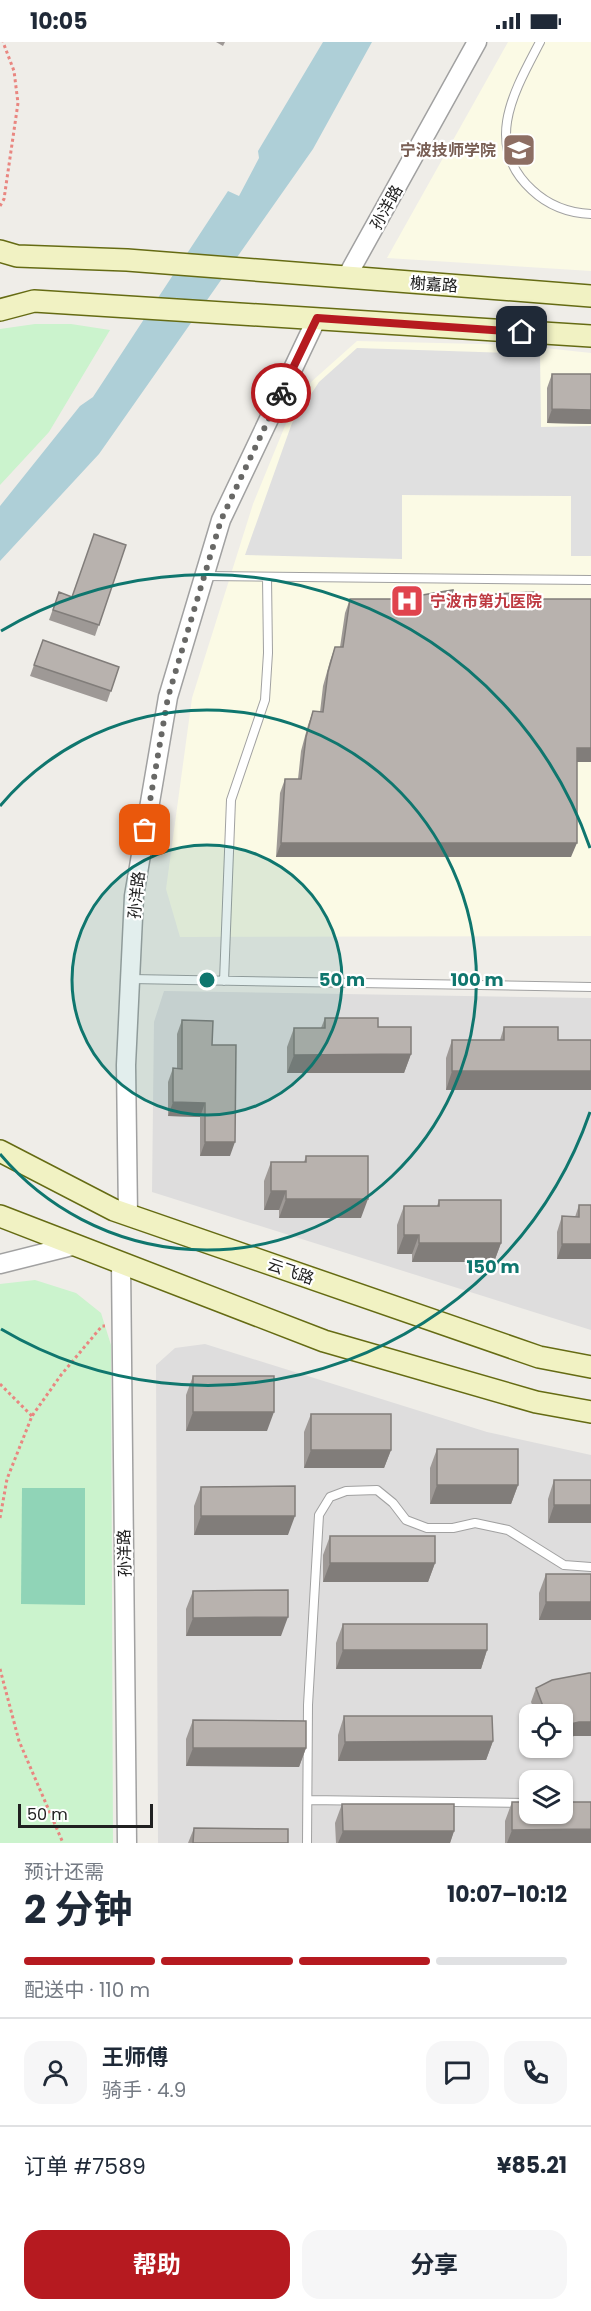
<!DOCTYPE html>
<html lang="zh">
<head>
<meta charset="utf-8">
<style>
	:root { --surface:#fff; --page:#f6f6f7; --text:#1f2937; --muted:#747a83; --line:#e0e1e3; --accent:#b61a20 }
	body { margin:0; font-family:Poppins,"Noto Sans SC",sans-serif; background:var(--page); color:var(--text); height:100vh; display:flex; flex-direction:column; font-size:22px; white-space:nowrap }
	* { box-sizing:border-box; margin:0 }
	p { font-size:20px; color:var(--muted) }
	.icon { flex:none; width:33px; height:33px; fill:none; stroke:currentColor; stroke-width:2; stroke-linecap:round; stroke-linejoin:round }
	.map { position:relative; height:1801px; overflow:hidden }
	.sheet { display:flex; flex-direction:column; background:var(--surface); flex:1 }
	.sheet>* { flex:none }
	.controls { position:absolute; left:519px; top:1662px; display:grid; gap:12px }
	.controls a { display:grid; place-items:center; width:54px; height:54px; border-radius:12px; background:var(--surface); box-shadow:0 2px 4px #0004; font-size:30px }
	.scale { position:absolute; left:18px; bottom:15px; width:135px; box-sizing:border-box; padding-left:6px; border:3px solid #202020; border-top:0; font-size:16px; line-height:21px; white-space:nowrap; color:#202020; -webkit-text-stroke:4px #fff; paint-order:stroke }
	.pin { position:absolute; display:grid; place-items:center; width:51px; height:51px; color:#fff; margin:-26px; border-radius:12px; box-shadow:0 3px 9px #0006 }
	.courier { position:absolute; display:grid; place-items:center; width:60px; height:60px; margin:-30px; border:4px solid #b61a20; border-radius:50%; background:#fff; color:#222; box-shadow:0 2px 8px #0007 }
	.headline em { font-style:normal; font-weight:700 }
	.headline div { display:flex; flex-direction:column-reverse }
	.headline { display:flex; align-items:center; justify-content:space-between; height:102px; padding:0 24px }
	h1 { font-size:39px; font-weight:700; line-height:45px }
	.bar { display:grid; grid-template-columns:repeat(4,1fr); gap:9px 6px; align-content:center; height:72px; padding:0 24px }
	.bar i { height:8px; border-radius:4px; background:var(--line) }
	.bar .current { background:var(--accent) }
	.bar p { grid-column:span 4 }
	.line { display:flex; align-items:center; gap:15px; padding:0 24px; border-top:2px solid var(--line) }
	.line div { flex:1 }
	.round { display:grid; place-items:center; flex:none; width:63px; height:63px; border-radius:18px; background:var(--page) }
	.primary-button { display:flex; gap:12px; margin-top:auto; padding:12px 24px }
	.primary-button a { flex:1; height:69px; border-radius:18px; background:var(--accent); color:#fff; font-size:24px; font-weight:700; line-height:69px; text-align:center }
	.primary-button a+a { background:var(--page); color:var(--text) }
	.status { display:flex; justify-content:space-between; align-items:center; height:42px; padding:0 30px; background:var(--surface); direction:ltr }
	.status svg { height:16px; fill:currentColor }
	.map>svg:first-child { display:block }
	.residential { fill:#dedddd; fill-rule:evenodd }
	.education { fill:#fbfae5 }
	.park { fill:#cbf3cd }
	.pitch { fill:#90d4b7 }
	.parking { fill:#e0e0e0 }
	.water { fill:#aecfd7 }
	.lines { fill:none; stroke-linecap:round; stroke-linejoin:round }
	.service-casing { stroke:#a1a1a1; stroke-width:10 }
	.tertiary-casing { stroke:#a1a1a1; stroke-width:21 }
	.secondary-casing { stroke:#656b13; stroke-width:24 }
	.path { stroke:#e98680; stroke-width:3; stroke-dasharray:3 3; stroke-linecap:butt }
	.service { stroke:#fff; stroke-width:8 }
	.tertiary { stroke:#fff; stroke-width:18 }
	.secondary { stroke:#f1f2c3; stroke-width:21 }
	.wall { fill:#9e9996 }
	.shaded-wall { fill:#817d7a }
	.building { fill:#b8b2ae; stroke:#817d7a; stroke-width:1.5 }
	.done { stroke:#686866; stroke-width:6; stroke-dasharray:0 10.8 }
	.route { stroke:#b61a20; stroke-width:8 }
	.ring { fill:none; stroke:#0f766e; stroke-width:3 }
	.labels { text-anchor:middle; stroke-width:4.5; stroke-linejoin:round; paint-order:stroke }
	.education-label { font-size:16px; font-weight:bold; fill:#785e54; stroke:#fff; text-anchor:end }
	.street-label { font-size:16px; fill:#202020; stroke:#fff }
	.health-label { font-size:16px; font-weight:bold; fill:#be3a42; stroke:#fff; text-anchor:start }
	.centre { fill:#0f766e; stroke:#fff; stroke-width:3 }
	.ring-label { font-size:18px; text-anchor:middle; font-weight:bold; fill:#0f766e; stroke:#fff; stroke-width:4.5; stroke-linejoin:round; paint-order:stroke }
</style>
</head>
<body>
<div class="status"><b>10:05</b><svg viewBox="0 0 49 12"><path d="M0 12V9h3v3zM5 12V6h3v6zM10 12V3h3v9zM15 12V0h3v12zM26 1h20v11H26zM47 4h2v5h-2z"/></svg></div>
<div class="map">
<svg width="591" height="1801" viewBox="0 0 591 1801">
	<rect width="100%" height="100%" fill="#efede8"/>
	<path class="residential" d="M164 949 591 956V1288L152 1150 154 980Z
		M205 1302 487 1390 591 1413V1801H158L156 1323 175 1306ZM530 1672H562V1706H530ZM530 1738H562V1772H530Z"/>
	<path class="education" d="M508 0H591V229L387 216Z
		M357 299 517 303 591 311V894L180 895 166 847 192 656 253 462 287 379 311 340Z"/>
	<path class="park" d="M35 282H71L110 288 49 390 0 443V287Z
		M35 1238 76 1251 101 1271 111 1303 113 1801H0V1242Z"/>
	<path class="pitch" d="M22 1446H85V1563L21 1562Z"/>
	<path class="parking" d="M357 306 540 312 541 385 591 384V514H571V454L402 453V517L245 513 292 381 319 340Z"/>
	<path class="water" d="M323 0H372L313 107 99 412 0 519V464L80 364 93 355 228 149 239 154 259 116 258 109Z"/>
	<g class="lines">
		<g class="service-casing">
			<path id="service" d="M540 0C515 48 482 102 532 148 549 164 568 171 591 172
				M205 534 591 538
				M131 937 591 945
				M224 939 231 758 265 658 268 611 267 535
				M308 1758 530 1761
				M307 1801 308 1663 319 1473 330 1455 346 1449 377 1448 393 1461 406 1478 427 1486H453L475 1481 508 1488 564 1523 591 1525"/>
		</g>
		<g class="tertiary-casing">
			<path id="tertiary" d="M346 236 477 0
				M128 1173 126 1023 134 854 168 655 221 478 317 276
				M121 1221 127 1801
				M0 1222 76 1203"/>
		</g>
		<g class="secondary-casing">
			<path id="secondary" d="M0 209 17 214 127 218 591 254
				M0 268 34 259 591 294
				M0 1109 114 1168 539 1315 591 1325
				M0 1174 324 1299 536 1360 591 1370"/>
		</g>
		<path class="path" d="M0 164 4 157 18 61 14 29 3 0
			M0 1342 32 1374
			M0 1476 7 1437 32 1374 61 1333 102 1284H105
			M0 1627 19 1699 63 1801"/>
		<use href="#service" class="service"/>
		<use href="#tertiary" class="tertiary"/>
		<use href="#secondary" class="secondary"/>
	</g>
	<path class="wall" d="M216 0H225L223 4Z
		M552 332H591V382L547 381V346Z
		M126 503 95 594 49 578 59 550 72 555Z
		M453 554 591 720H577L571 815H276L280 751 285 737H298L301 709 308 683 313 669 320 670 323 644 330 619 335 605H340L345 571 350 557H398Z
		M43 598 119 625 107 660 30 634Z
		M325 976 378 985 411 1012 404 1031H287V1005L294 986H321Z
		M182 978 212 1003 230 1114H200V1075L168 1074V1040L173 1026 177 1027V992Z
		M504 985 558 998 591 1048H446V1016L452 998H500Z
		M306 1114 361 1176H279V1168H264V1139L271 1120H304Z
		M439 1158 501 1201 494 1220H412V1212H397V1183L404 1164H437Z
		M579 1163H591V1217H557V1190L562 1174 575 1175Z
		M193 1334 267 1389H186V1353Z
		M311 1372 391 1408 384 1426H304V1390Z
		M437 1407 518 1443 511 1462H430V1426Z
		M554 1438H591L548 1481V1457Z
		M201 1445 288 1493H194V1464Z
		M330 1494 435 1521 428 1540H323V1513Z
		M546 1532 591 1578H539V1551Z
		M193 1549 281 1594H186V1567Z
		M343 1582 487 1608 481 1627H336V1601Z
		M536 1646 591 1694H574L562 1697V1672H536L531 1660Z
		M344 1674 493 1699 486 1718 338 1719V1693Z
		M193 1678 306 1706 299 1725 186 1724V1697Z
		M512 1760 591 1801H505V1779Z
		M342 1762 454 1789 450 1801H336L335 1781Z
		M194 1786 288 1801H188Z"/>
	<path class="shaded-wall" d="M552 367 591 368V382L547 381Z
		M577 706H591V720H571Z
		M281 801H577L571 815H276Z
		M411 1012 404 1031H287L294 1013Z
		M452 1029H591V1048H446Z
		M173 1060 205 1061 200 1075 168 1074Z
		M205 1100H235L230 1114H200Z
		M271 1149H286L279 1168H264Z
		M286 1157H368L361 1176H279Z
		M404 1193H419L412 1212H397Z
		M419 1201H501L494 1220H412Z
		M562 1202H591V1217H557Z
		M193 1370H274L267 1389H186Z
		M311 1408H391L384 1426H304Z
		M437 1443H518L511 1462H430Z
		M554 1463H591V1481H548Z
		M201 1474H295L288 1493H194Z
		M330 1521H435L428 1540H323Z
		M546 1560H591V1578H539Z
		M288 1575 281 1594H186L193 1576Z
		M343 1608H487L481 1627H336Z
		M579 1680H591V1694H574L562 1697V1684Z
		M493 1699 486 1718 338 1719 345 1700Z
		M193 1706H306L299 1725 186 1724Z
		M591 1787V1801H507L512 1788Z
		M343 1789H454L450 1801H338Z"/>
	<path class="building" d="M552 332H591V368L552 367Z
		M94 492 126 503 99 583 53 568 59 550 72 555Z
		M453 548V554L534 550 541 557H591V706H577V801H281L285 737H301L306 695 313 669 323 670 328 630 335 605H343L350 557H398Z
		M43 598 119 625 111 649 34 623Z
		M325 976H378V985H411V1012L294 1013V986H325Z
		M182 978 213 979 212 1003H236L235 1100H205V1061L173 1060V1026L182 1027Z
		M504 985H558V998H591V1029H452V998H504Z
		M306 1114H368V1157H286V1149H271V1120H306Z
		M439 1158H501V1201H419V1193H404V1164H439Z
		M579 1163H591V1202H562V1174L579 1175Z
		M193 1334H274V1370H193Z
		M311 1372H391V1408H311Z
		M437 1407H518V1443H437Z
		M554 1438H591V1463H554Z
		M295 1444V1474H201V1445Z
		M330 1494H435V1521H330Z
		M546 1532H591V1560H546Z
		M288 1548V1575L193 1576V1549Z
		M343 1582H487V1608H343Z
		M589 1631H591V1680H579L562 1684V1672H546L536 1646 552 1638Z
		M344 1674H492L493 1699 345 1700Z
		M193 1678 306 1679V1706H193Z
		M512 1760H530V1772H562V1760H591V1787L512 1788Z
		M342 1762H454V1789H343Z
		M194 1786 288 1787V1801H193Z"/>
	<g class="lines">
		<path class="done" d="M145 788 168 655 221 478 281 351"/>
		<path class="route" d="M281 351 317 276 522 290"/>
	</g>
	<circle cx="207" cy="938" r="135" fill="#0f766e" fill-opacity=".12"/>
	<g class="ring">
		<circle cx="207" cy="938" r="135"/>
		<path d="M0 764A270 270 0 1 1 0 1112"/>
		<path d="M590 1070A405 405 0 0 1 1 1287M1 589A405 405 0 0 1 590 806"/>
	</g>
	<defs>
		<g id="university-square" transform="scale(1.725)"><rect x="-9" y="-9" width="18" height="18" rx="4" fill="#8d6e63" stroke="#fff"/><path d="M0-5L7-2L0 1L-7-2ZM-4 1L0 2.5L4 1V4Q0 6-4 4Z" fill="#fff"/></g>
		<g id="hospital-square" transform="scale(1.725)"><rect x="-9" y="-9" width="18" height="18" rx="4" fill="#e0444e" stroke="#fff"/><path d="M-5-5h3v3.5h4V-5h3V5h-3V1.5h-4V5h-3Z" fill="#fff"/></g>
	</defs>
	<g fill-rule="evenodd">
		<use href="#university-square" x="519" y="108"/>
		<use href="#hospital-square" x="407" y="559"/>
	</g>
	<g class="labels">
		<g class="education-label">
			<text x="496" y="114">宁波技师学院</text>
		</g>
		<g class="street-label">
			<text transform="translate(386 165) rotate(-61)" y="6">孙洋路</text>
			<text transform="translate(434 242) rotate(4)" y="6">榭嘉路</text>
			<text transform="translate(136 853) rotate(-84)" y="6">孙洋路</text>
			<text transform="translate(291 1229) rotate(19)" y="6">云飞路</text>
			<text transform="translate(124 1511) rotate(-91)" y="6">孙洋路</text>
		</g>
		<g class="health-label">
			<text x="430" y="565">宁波市第九医院</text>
		</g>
	</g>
	<circle cx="207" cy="938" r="9" class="centre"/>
	<g class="ring-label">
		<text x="342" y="944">50 m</text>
		<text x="477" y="944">100 m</text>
		<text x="493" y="1231">150 m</text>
	</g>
</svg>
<div class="controls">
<a><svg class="icon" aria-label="locate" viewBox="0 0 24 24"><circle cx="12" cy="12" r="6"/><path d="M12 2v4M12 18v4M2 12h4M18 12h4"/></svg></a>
<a><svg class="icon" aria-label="layers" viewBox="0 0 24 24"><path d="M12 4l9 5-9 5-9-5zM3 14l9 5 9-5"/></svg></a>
</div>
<div class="scale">50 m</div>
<div class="pin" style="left:145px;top:788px;background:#ea580c"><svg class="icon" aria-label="bag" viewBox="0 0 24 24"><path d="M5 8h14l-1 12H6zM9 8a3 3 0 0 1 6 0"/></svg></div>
<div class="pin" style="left:522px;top:290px;background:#1f2937"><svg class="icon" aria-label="home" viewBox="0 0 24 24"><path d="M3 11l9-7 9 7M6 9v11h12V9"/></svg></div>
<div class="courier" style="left:281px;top:351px"><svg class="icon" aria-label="bike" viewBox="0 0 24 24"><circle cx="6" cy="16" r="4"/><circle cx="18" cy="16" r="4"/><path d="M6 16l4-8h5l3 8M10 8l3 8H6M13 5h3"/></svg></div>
</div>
<section class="sheet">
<div class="headline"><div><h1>2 分钟</h1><p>预计还需</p></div><em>10:07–10:12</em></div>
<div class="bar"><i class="current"></i><i class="current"></i><i class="current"></i><i></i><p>配送中 · 110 m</p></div>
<div class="line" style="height:108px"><a class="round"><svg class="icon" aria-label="person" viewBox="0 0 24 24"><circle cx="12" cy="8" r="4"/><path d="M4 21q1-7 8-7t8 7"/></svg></a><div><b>王师傅</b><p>骑手 · 4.9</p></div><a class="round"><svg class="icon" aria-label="chat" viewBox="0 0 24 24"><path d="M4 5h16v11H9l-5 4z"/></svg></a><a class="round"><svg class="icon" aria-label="phone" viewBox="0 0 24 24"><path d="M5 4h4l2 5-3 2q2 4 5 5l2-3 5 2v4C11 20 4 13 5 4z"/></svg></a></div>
<div class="line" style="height:78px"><div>订单 #7589</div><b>¥85.21</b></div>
<div class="primary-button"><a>帮助</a><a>分享</a></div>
</section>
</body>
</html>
